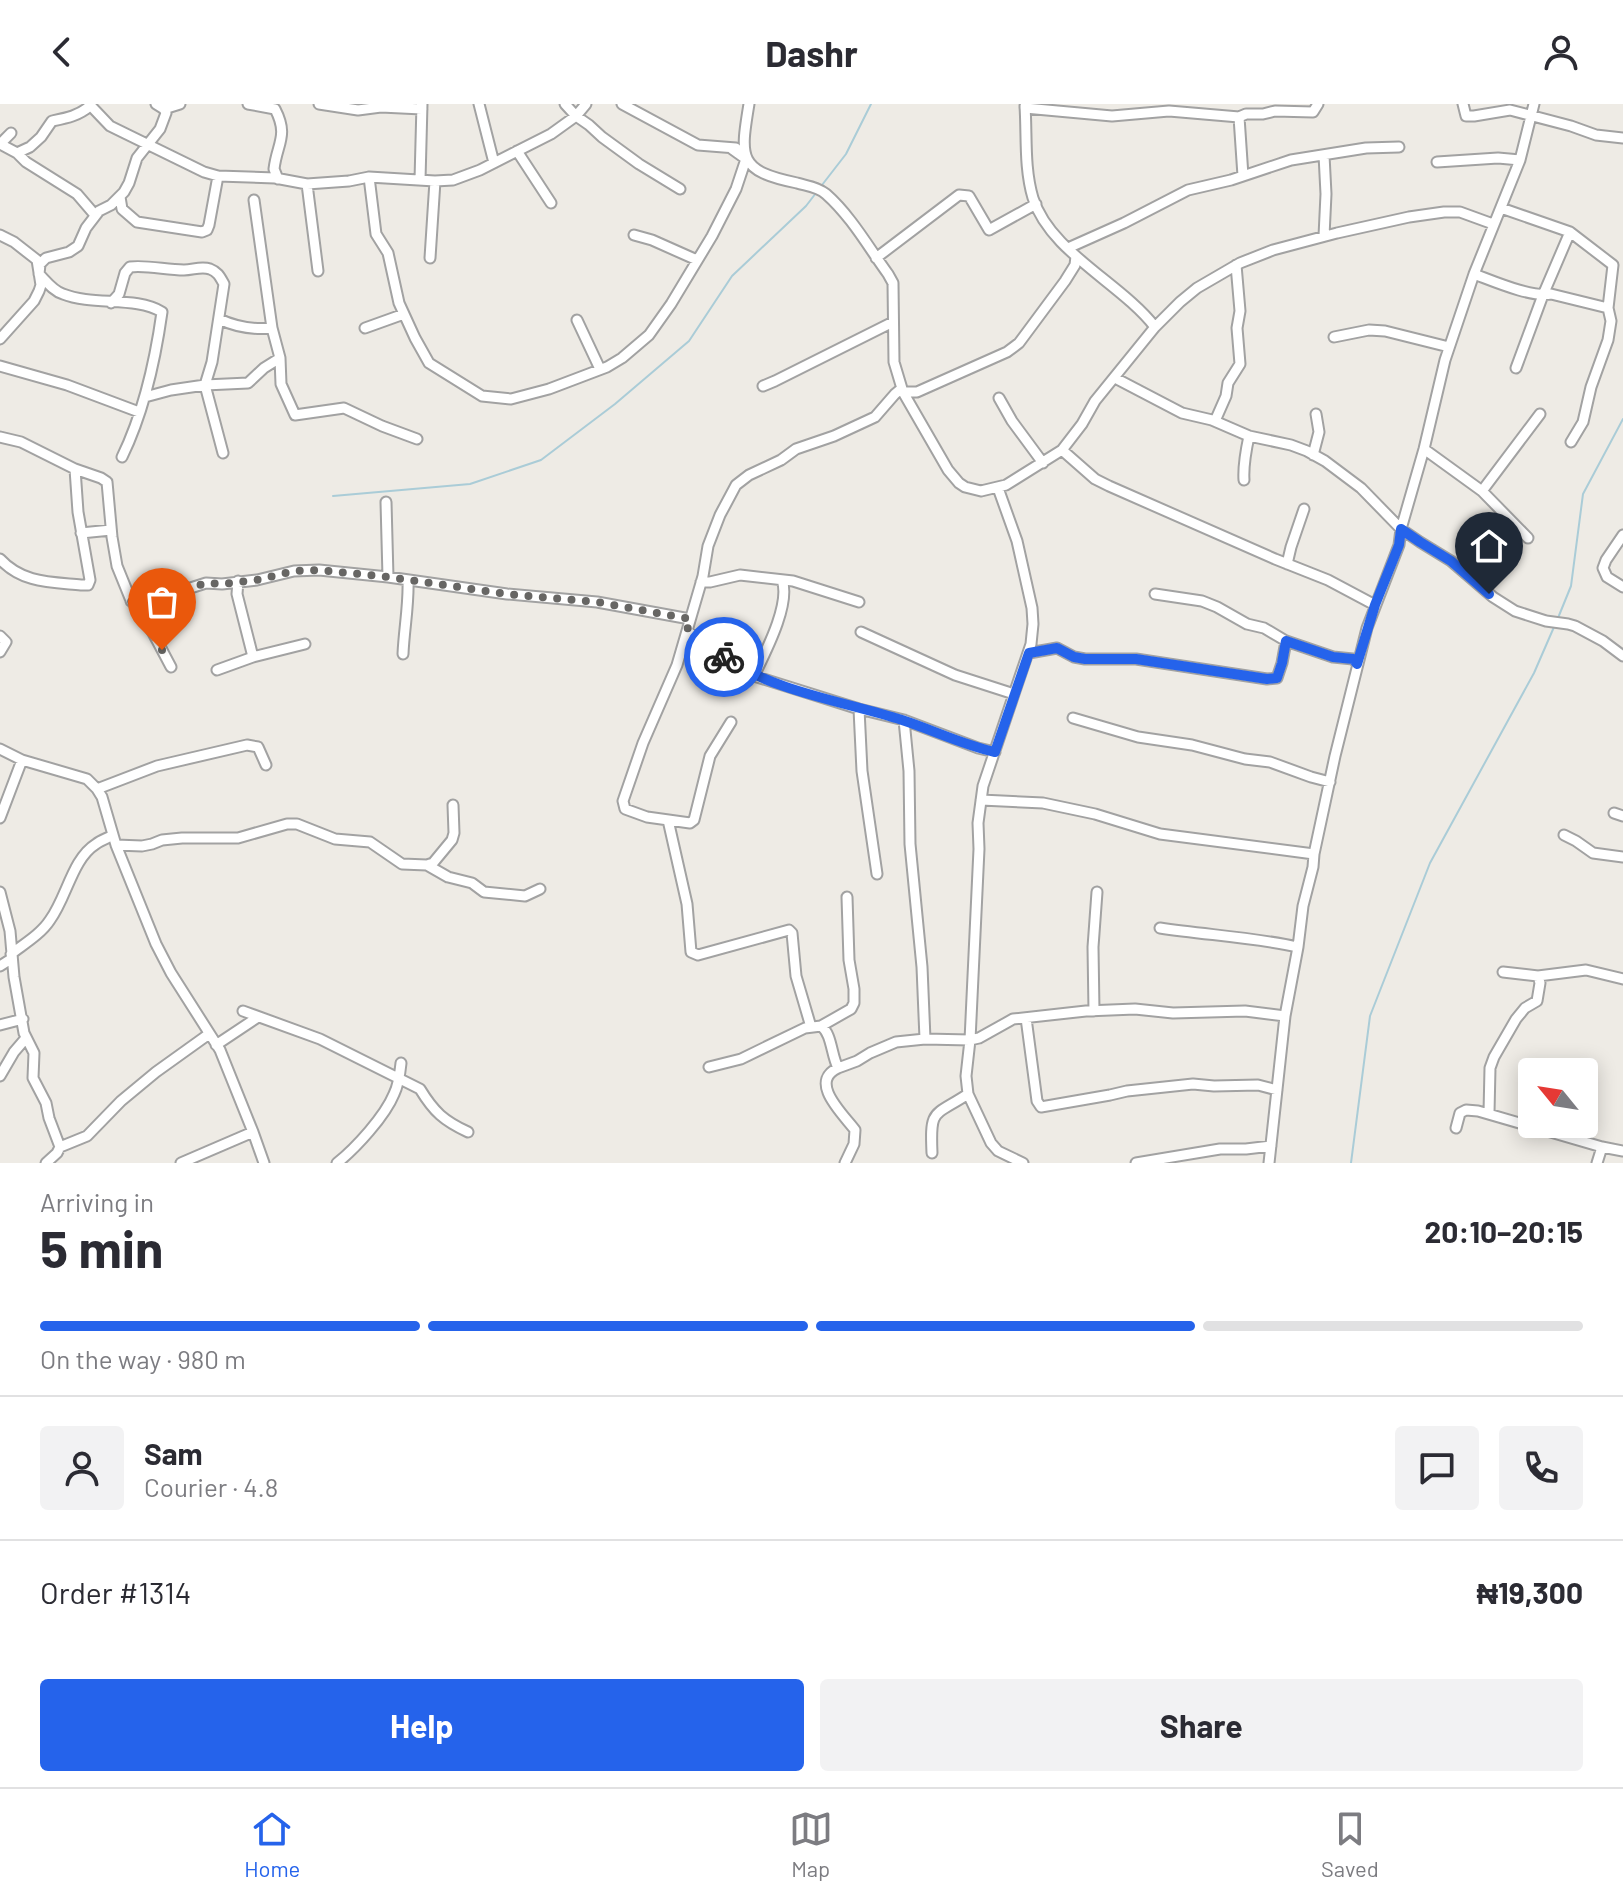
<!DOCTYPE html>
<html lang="en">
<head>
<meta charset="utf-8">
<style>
	:root { --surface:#fff; --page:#f2f2f3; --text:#2b2b33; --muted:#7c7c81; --line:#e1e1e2; --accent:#2563eb }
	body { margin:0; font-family:Barlow,sans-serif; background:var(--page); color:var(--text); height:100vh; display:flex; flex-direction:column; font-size:30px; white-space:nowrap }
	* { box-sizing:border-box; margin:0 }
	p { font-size:26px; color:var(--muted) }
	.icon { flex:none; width:44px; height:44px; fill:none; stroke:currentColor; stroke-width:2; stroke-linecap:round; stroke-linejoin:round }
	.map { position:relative; height:1059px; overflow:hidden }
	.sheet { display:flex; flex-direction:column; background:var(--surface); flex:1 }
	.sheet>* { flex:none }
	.needle { width:52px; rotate:300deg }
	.controls { position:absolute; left:1518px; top:954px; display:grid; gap:16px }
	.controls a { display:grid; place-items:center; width:80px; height:80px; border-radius:8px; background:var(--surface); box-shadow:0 4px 20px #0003; font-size:40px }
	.pin { position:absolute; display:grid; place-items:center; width:68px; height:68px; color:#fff; margin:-82px -34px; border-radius:50% 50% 50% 0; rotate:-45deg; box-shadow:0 0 8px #0007 }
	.pin .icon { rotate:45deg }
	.courier { position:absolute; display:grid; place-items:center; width:80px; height:80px; margin:-40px; border:6px solid #2563eb; border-radius:50%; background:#fff; color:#222; box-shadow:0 2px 10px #0007 }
	.summary em { font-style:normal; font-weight:700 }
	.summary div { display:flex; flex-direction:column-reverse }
	.summary { display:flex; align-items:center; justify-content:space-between; height:136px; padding:0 40px }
	h1 { font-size:52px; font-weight:700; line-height:60px }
	.bar { display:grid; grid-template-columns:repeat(4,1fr); gap:12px 8px; align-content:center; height:96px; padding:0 40px }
	.bar i { height:10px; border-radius:6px; background:var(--line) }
	.bar .current { background:var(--accent) }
	.bar p { grid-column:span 4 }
	.line { display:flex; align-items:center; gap:20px; padding:0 40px; border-top:2px solid var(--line) }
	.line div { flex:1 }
	.round { display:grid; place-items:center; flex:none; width:84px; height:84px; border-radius:8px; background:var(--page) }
	.cta { display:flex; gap:16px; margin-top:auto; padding:16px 40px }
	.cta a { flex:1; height:92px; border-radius:8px; background:var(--accent); color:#fff; font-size:32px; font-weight:700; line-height:92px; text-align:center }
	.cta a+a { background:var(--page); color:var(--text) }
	header { display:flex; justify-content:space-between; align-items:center; height:104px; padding:0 40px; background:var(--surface); font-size:36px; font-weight:700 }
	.tab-bar { display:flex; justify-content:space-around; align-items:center; height:112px; border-top:2px solid var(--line); background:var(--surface); font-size:22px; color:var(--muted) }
	.tab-bar a { display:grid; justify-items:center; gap:4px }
	.tab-bar .current { color:var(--accent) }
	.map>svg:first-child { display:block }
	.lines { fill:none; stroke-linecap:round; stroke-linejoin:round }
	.stream { stroke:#aaccd7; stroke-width:2 }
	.minor-casing { stroke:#a2a2a2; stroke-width:13 }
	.minor { stroke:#fff; stroke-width:9 }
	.done { stroke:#676664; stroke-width:8; stroke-dasharray:0 14.4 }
	.route { stroke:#2563eb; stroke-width:10 }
</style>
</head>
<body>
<header><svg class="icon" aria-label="back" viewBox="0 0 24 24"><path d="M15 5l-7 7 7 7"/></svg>Dashr<svg class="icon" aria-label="person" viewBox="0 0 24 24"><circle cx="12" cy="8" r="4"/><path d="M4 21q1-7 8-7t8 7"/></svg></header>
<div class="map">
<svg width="1623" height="1059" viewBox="0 0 1623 1059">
	<rect width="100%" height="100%" fill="#eeebe5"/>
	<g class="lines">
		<path class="stream" d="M822 81 846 50 871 0
			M333 392 470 380 541 356 615 300 689 237 732 172 806 102 816 89
			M1558 514 1571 482 1583 390 1623 315
			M1351 1059 1370 912 1430 759 1534 569 1554 523"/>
		<g class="minor-casing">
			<path id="minor" d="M89 0 110 22 204 68 218 72 275 74 307 80 349 77 369 73 435 77 453 76 480 66 551 30 576 12 586 0
				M156 0 164 5 180 0
				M248 0 275 5C289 32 277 39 274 65L278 75
				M319 0 358 6 381 3 422 5
				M479 0 494 59
				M565 0 576 12 589 21 602 33 639 60 680 85
				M622 0 698 41 736 44
				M749 0C740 54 738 67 797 79 807 82 818 83 826 90 851 112 869 144 888 170L893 179 894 258 903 288 948 366 959 379 965 383 981 387 1006 381 1062 346 1082 320 1095 297 1155 223 1180 198 1197 184 1240 159 1273 146 1337 129 1409 113 1444 108H1460L1493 120
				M1463 0 1466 12H1474L1510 6 1571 22 1596 31 1623 34
				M1025 2C1027 32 1024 64 1033 94 1050 148 1121 179 1155 223
				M1025 4 1112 12 1169 7 1239 13 1246 10H1263L1275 7 1313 8 1318 0
				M1239 13 1243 72
				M0 40 17 49 30 43 41 33 52 17C67 14 78 12 90 2
				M0 40 11 29
				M517 47 551 99
				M17 49 26 58 77 90 95 111
				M1437 58 1498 54 1520 56
				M369 73 376 130 388 149 399 199 415 234 429 259 482 292 511 295 549 285 607 263 622 254 649 231 671 200 712 132 736 85 746 55 732 45
				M420 76 422 0
				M307 80 318 167
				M120 93 122 105 137 118 202 128 207 126 209 121 218 72
				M254 96 272 224
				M1501 104 1570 128 1613 161 1608 204 1611 217 1608 236 1591 283 1583 318 1571 338
				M0 131 14 138 37 156 41 181 39 187 34 197 0 235
				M634 131 652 136 697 156
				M1324 132 1326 90 1324 51
				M1068 144 1124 119 1188 86 1231 76 1291 56 1366 44 1399 43
				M430 154 435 77
				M876 154 959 91 969 92 989 126 1036 100
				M39 170C46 177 53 187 63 190 93 202 136 192 162 208 155 258 144 308 122 353
				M39 170 40 160 46 154 69 148 78 142 86 124 99 107 111 101 124 88 129 79 137 54 160 25 166 9 164 5
				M1474 170C1493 177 1532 194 1551 190L1608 204
				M111 199 119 190 125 169 130 163C148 161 166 166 184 166 193 166 201 162 210 165 218 168 220 173 224 180L212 258 205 281 248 279 264 264 280 254
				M219 215C236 223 253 226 272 224L280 254 281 280 295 311 344 304 382 322 417 335
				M577 216 600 265
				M365 224 404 210
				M1334 233 1369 226 1385 227 1449 243
				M0 262 67 281 139 308
				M1516 264 1543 191 1570 128
				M1115 274 1182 309 1212 316 1249 332 1291 341 1307 347 1325 357 1361 384 1401 425 1420 438 1451 457 1493 493 1515 507 1546 517 1568 520 1575 522 1603 537 1623 552
				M763 282 775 277 893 218
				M903 288H917L1007 248 1019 239 1065 177 1075 161 1076 152
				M145 293 171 286 205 281 223 349
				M999 294 1012 317 1043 359
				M1215 317 1226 292 1228 279 1240 260 1237 224 1240 207 1236 161
				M0 333 21 338 75 365 78 408 90 476 88 481H81C50 478 22 479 0 455
				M1424 345 1482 387 1528 434
				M1062 346 1095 375 1109 382 1275 455 1328 476 1375 501
				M1313 351 1319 328 1316 310
				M75 365 101 374 107 378 112 433 117 462 130 494 153 529 171 563
				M1244 376C1243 362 1246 346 1249 332
				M1482 387 1540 310
				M386 398 388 473
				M81 429 111 426
				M1623 431 1606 456 1603 464 1607 473 1623 483
				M1287 460 1291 443 1304 405
				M238 477 237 490 253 553
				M701 478H710L740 471 793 477 859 498
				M1155 490 1202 497 1217 503 1247 520 1264 524 1286 537 1333 553 1353 555 1357 560
				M131 497 178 488 206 479 222 480 257 476 294 467 319 466 388 473 507 490 597 498 690 515
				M687 527 727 555 754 572 859 605 904 616 978 644 995 648
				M861 528 955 571 1014 590 1031 540 1033 520 1032 504 1017 437 998 384
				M0 532 6 538 0 548
				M1029 549 1057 544 1074 553 1085 555H1136L1267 575 1277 574 1282 559 1286 537
				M403 550C404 525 409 501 408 476
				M217 566 253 553 305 540
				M754 572C765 549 791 500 782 476
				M1014 590 983 682 978 719 979 745 970 936 966 972 968 990 991 1039 998 1047 1023 1059
				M859 605 862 667 877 770
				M1073 614 1138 633 1192 641 1245 655 1270 658 1311 673 1330 678
				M904 616 909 667 910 740 922 863 925 935
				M731 618 710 652 694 716 690 719 647 713 625 705 623 697 643 639 677 561 703 472 708 442 720 411 736 381 749 371 781 356 796 345 834 332 875 313 895 290 901 285
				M0 645 22 656 87 675 97 685 102 693 116 741 156 840 171 869 220 946 253 1028 264 1059
				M97 685 157 662 247 641 258 643 266 661
				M981 696 1043 699 1095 710 1160 730 1314 750
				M1614 709 1623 712
				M0 714 22 656
				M668 716 687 800 691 848 698 851 789 826 792 829 796 872 811 923
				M1564 731 1576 737 1593 749 1623 753
				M116 741 142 742 152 740 162 736 182 734H238L287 720H297L335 735 370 738 402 760 427 761 433 759 452 736 454 729 453 701
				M427 761 448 773 472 779 484 788 525 792 540 785
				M0 788 10 827 14 873 24 929 34 949 33 974 46 999 49 1014 60 1043 57 1049 46 1059
				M1160 824C1206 831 1252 833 1298 843
				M11 850C24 840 41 830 50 816 67 793 72 755 96 740 101 736 108 734 113 731
				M0 862 11 855
				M1503 868 1538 872 1586 866 1623 875
				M243 907 320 935 420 985C434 1008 444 1017 468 1028
				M1094 907 1093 843 1097 788
				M1026 914 1037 997 1041 1003 1110 991 1127 987 1193 980 1214 982 1258 981 1277 986
				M0 921 23 915
				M821 922 851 905 854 899V885L849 856 847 793
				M216 941 258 913
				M709 963 741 955 805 924 821 922C832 930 831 950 838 964L857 957 870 949 896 938 925 935 970 936 979 934 1013 915 1086 907 1135 905 1173 909 1245 907 1285 912
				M838 964C808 978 843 1010 855 1026L854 1040 845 1059
				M0 972 14 948 26 934
				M1489 1009 1490 964 1494 953 1516 915 1525 904 1537 897 1540 879 1538 872
				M1456 1024 1460 1009 1466 1006 1478 1007 1602 1043 1623 1047
				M60 1043 87 1032 121 997 156 968 209 930
				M932 1049C930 1004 933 1013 968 990
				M181 1059 253 1028
				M337 1059C356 1044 385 1012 394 990 399 980 400 969 401 959
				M1136 1059 1220 1045H1246L1271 1042
				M1269 1059 1285 912 1298 843 1303 802 1313 763 1314 750 1335 652 1367 524 1399 441 1401 425 1424 345 1445 256 1474 170 1520 56 1534 0
				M1597 1059 1602 1043"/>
		</g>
		<use href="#minor" class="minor"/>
	</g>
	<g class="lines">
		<path class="done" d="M162 546 153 529 131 497 178 488 206 479 222 480 257 476 294 467 319 466 388 473 507 490 597 498 690 515 687 527 724 553"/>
		<path class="route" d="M724 553C772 587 846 598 902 616 933 626 963 641 995 648L1029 549 1057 544 1074 553 1085 555H1136L1267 575 1277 574 1282 559 1286 537 1333 553 1353 555 1357 560 1375 501 1399 441 1401 425 1420 438 1451 457 1489 490"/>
	</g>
</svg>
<div class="controls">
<a><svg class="needle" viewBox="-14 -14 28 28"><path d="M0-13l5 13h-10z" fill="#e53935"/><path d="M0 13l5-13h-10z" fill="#7c7c81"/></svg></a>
</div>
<div class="pin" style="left:162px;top:546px;background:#ea580c"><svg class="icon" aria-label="bag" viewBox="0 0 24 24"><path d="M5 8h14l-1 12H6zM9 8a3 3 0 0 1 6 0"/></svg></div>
<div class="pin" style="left:1489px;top:490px;background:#1f2937"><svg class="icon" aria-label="home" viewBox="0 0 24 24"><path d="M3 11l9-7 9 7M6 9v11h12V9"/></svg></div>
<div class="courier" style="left:724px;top:553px"><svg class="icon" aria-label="bike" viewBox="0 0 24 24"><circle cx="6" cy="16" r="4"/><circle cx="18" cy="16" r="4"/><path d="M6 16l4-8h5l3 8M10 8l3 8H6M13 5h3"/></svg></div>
</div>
<section class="sheet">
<div class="summary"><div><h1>5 min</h1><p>Arriving in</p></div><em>20:10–20:15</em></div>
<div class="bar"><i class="current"></i><i class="current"></i><i class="current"></i><i></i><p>On the way · 980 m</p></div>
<div class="line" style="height:144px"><a class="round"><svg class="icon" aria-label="person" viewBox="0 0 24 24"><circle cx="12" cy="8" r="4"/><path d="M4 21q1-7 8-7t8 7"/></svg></a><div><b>Sam</b><p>Courier · 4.8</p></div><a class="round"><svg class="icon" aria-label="chat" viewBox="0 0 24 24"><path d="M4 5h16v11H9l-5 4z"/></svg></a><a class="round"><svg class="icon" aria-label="phone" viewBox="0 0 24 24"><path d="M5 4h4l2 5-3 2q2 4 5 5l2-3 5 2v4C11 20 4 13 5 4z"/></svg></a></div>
<div class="line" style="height:104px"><div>Order #1314</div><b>₦19,300</b></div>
<div class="cta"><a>Help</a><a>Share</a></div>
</section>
<nav class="tab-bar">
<a class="current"><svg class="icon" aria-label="home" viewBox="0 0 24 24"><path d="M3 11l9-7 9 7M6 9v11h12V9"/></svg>Home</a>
<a><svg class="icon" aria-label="map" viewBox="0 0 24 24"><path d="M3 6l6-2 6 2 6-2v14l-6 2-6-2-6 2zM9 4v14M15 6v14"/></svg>Map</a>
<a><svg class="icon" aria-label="saved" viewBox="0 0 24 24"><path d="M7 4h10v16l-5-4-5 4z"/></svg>Saved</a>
</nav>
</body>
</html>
